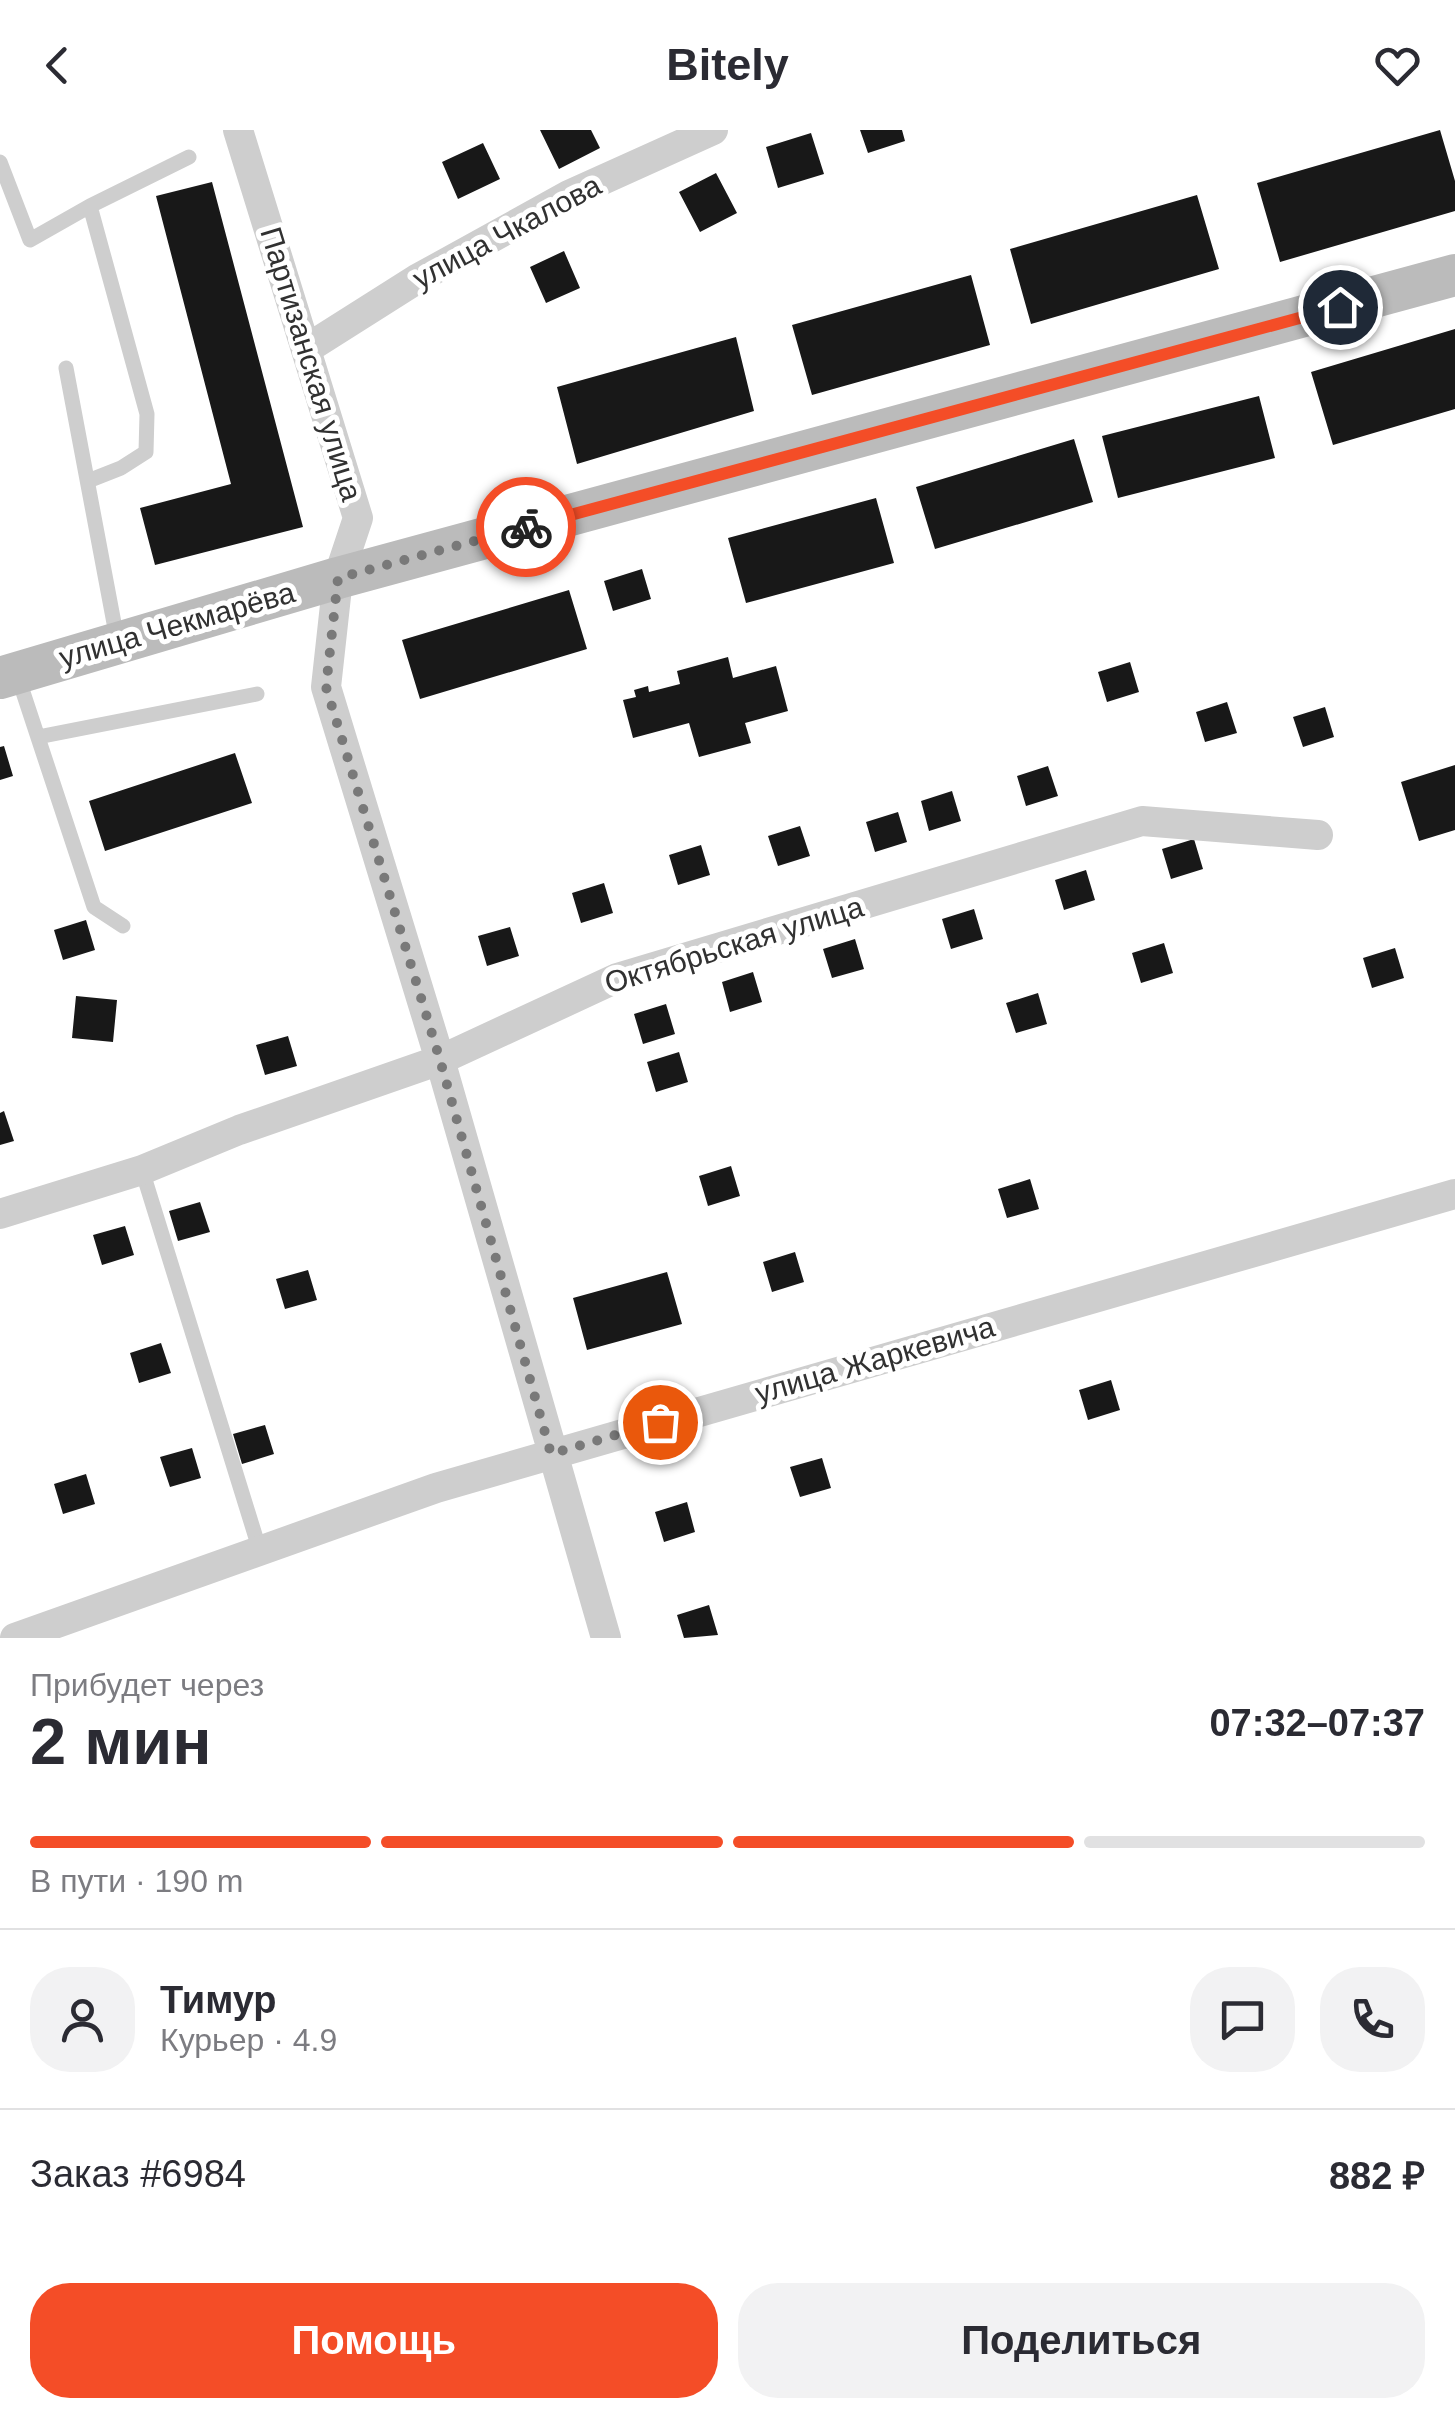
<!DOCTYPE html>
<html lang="ru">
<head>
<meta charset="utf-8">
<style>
	:root { --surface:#fff; --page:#f2f2f3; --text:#2b2b33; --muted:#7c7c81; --line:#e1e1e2; --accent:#f44d27 }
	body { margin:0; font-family:Arial,sans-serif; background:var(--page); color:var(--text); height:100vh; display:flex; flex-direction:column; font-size:38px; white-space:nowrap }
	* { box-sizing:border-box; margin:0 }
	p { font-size:32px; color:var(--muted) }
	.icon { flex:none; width:55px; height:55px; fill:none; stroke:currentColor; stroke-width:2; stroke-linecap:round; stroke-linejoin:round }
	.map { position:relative; height:1508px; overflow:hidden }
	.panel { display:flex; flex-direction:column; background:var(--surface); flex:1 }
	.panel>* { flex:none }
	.pin { position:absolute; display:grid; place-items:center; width:85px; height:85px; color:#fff; margin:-42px; border:5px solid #fff; border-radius:50%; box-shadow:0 2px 10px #0007 }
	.courier { position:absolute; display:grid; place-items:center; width:100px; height:100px; margin:-50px; border:8px solid #f44d27; border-radius:50%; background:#fff; color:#222; box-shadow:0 2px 12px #0007 }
	.head em { font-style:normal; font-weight:600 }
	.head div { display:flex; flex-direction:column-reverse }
	.head { display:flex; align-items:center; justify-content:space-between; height:170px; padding:0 30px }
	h1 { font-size:65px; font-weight:600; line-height:75px }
	.bar { display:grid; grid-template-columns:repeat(4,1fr); gap:15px 10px; align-content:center; height:120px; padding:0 30px }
	.bar i { height:12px; border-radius:8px; background:var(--line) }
	.bar .on { background:var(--accent) }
	.bar p { grid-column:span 4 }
	.line { display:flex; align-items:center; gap:25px; padding:0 30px; border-top:2px solid var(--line) }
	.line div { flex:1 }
	.round { display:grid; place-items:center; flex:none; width:105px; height:105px; border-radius:40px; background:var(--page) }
	.cta { display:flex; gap:20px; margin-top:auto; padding:20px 30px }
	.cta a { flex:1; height:115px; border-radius:40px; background:var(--accent); color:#fff; font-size:40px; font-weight:600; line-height:115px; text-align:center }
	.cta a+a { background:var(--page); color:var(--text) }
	header { display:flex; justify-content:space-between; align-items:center; height:130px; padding:0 30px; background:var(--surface); font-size:45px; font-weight:600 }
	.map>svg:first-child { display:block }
	.building { fill:#181818 }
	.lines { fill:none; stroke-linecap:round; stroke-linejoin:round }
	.lane { stroke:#cecece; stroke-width:15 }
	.street { stroke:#cecece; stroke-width:30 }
	.secondary { stroke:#bbb; stroke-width:42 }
	.done { stroke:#797979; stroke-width:10; stroke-dasharray:0 18 }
	.route { stroke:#f44d27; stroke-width:12 }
	.labels { text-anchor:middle; stroke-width:10; stroke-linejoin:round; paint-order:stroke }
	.street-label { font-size:30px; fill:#313131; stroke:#fff }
</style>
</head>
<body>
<header><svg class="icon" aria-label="back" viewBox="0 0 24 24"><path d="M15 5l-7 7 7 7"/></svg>Bitely<svg class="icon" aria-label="heart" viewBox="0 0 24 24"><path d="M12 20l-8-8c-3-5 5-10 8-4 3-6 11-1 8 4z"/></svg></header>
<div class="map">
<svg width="1455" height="1508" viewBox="0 0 1455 1508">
	<rect width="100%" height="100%" fill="#fff"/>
	<path class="building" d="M540 0H591L600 18 559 39Z
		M860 0H902L905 11 868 23Z
		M1440 0 1455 51V81L1280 132 1257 53Z
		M811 3 824 44 778 58 766 17Z
		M483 13 500 49 458 69 442 32Z
		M716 43 737 83 700 102 679 62Z
		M212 52 303 397 155 435 140 378 231 354 156 66Z
		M1197 65 1219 139 1031 194 1010 119Z
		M564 121 580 158 546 173 530 137Z
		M971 145 990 215 812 265 792 195Z
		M1455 199V279L1333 315 1311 242Z
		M736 207 754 281 577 334 557 257Z
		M1259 266 1275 328 1118 368 1102 306Z
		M1074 309 1093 372 935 419 916 357Z
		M876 368 894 433 746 473 728 408Z
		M642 439 651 469 613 481 604 451Z
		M569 460 587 519 420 569 402 510Z
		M728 527 733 548 776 536 788 581 745 593 751 613 699 627 689 593 633 608 623 570 636 567 634 560 648 556 649 562 680 554 677 541Z
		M1130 532 1139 562 1107 572 1098 542Z
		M1227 572 1237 603 1205 612 1196 582Z
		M1325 577 1334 607 1303 617 1293 587Z
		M4 616 13 646 0 650V617Z
		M235 623 252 673 105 721 89 671Z
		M1455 635V700L1419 711 1401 652Z
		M1048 636 1058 666 1026 676 1017 646Z
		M952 661 961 691 929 701 921 671Z
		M898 682 907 712 875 722 866 692Z
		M800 696 810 726 778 736 768 706Z
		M1194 709 1203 739 1171 749 1162 719Z
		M701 715 710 745 678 755 669 725Z
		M1086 740 1095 770 1064 780 1055 750Z
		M604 753 613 783 581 793 572 763Z
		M974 779 983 809 951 819 942 789Z
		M86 790 95 820 63 830 54 800Z
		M510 797 519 826 487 836 478 806Z
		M855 809 864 839 832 848 823 819Z
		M1164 813 1173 843 1141 853 1132 823Z
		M1395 818 1404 848 1372 858 1363 828Z
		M753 842 762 872 730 882 722 852Z
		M1038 863 1047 894 1016 903 1006 873Z
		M76 866 117 870 113 912 72 908Z
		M666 874 675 904 643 914 634 884Z
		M288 906 297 936 265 945 256 915Z
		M679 922 688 952 656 962 647 932Z
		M4 981 14 1011 0 1015V983Z
		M731 1036 740 1066 708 1076 699 1046Z
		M1030 1049 1039 1079 1007 1088 998 1059Z
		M200 1072 210 1102 178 1111 169 1081Z
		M125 1096 134 1125 102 1135 93 1105Z
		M795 1122 804 1152 772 1162 763 1132Z
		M308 1140 317 1170 285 1179 276 1149Z
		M667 1142 682 1194 587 1220 573 1168Z
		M161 1213 171 1243 139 1253 130 1223Z
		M1111 1250 1120 1280 1088 1290 1079 1260Z
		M265 1295 274 1324 242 1334 233 1304Z
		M192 1318 201 1348 170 1357 160 1327Z
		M822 1328 831 1358 800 1367 790 1337Z
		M86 1344 95 1374 63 1384 54 1354Z
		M687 1372 695 1402 664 1412 655 1382Z
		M709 1475 718 1505 684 1508 677 1485Z"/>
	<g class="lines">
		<path class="lane" d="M0 32 30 110 90 76
			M66 238 117 509
			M88 351 121 338 146 322 147 284 90 76 189 27
			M18 547 94 777 123 796
			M38 607 257 564
			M142 1040 260 1421"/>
		<path class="street" d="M238 0 358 388 338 448 326 557 440 930 606 1508
			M308 218 417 149 569 65 713 0
			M0 1084 142 1040 239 1000 440 930 617 848 1142 691 1318 705
			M15 1508 436 1358 1455 1064"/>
		<path class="secondary" d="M0 548 338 448 1455 145"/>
	</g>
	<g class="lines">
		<path class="done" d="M526 397 338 448 326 557 440 930 551 1324 660 1292"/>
		<path class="route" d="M526 397 1340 177"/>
	</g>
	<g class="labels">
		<g class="street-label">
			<text transform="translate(507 102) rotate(-28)" y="10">улица Чкалова</text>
			<text transform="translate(311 234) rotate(73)" y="10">Партизанская улица</text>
			<text transform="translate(177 495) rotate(-16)" y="10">улица Чекмарёва</text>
			<text transform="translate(734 815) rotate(-17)" y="10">Октябрьская улица</text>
			<text transform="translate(875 1230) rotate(-16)" y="10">улица Жаркевича</text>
		</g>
	</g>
</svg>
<div class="pin" style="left:660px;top:1292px;background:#ea580c"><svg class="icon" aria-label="bag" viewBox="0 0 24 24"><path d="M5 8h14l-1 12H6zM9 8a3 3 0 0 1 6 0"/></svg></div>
<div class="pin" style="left:1340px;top:177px;background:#1f2937"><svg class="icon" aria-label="home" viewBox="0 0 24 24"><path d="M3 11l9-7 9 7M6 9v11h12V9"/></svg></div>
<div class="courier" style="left:526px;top:397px"><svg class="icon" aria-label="bike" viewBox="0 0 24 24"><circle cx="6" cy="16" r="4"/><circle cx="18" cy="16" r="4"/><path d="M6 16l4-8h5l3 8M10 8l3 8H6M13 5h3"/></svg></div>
</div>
<section class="panel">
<div class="head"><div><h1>2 мин</h1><p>Прибудет через</p></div><em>07:32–07:37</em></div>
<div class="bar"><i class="on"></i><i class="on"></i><i class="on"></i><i></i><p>В пути · 190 m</p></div>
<div class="line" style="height:180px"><a class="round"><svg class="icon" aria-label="person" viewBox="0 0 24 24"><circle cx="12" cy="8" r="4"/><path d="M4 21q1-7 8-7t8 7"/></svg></a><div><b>Тимур</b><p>Курьер · 4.9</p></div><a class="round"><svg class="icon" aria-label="chat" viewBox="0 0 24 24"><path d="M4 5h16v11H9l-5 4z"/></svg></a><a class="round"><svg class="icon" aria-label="phone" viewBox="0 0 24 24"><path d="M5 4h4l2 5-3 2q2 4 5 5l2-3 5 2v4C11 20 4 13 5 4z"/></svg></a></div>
<div class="line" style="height:130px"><div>Заказ #6984</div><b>882 ₽</b></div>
<div class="cta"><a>Помощь</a><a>Поделиться</a></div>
</section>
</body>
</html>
